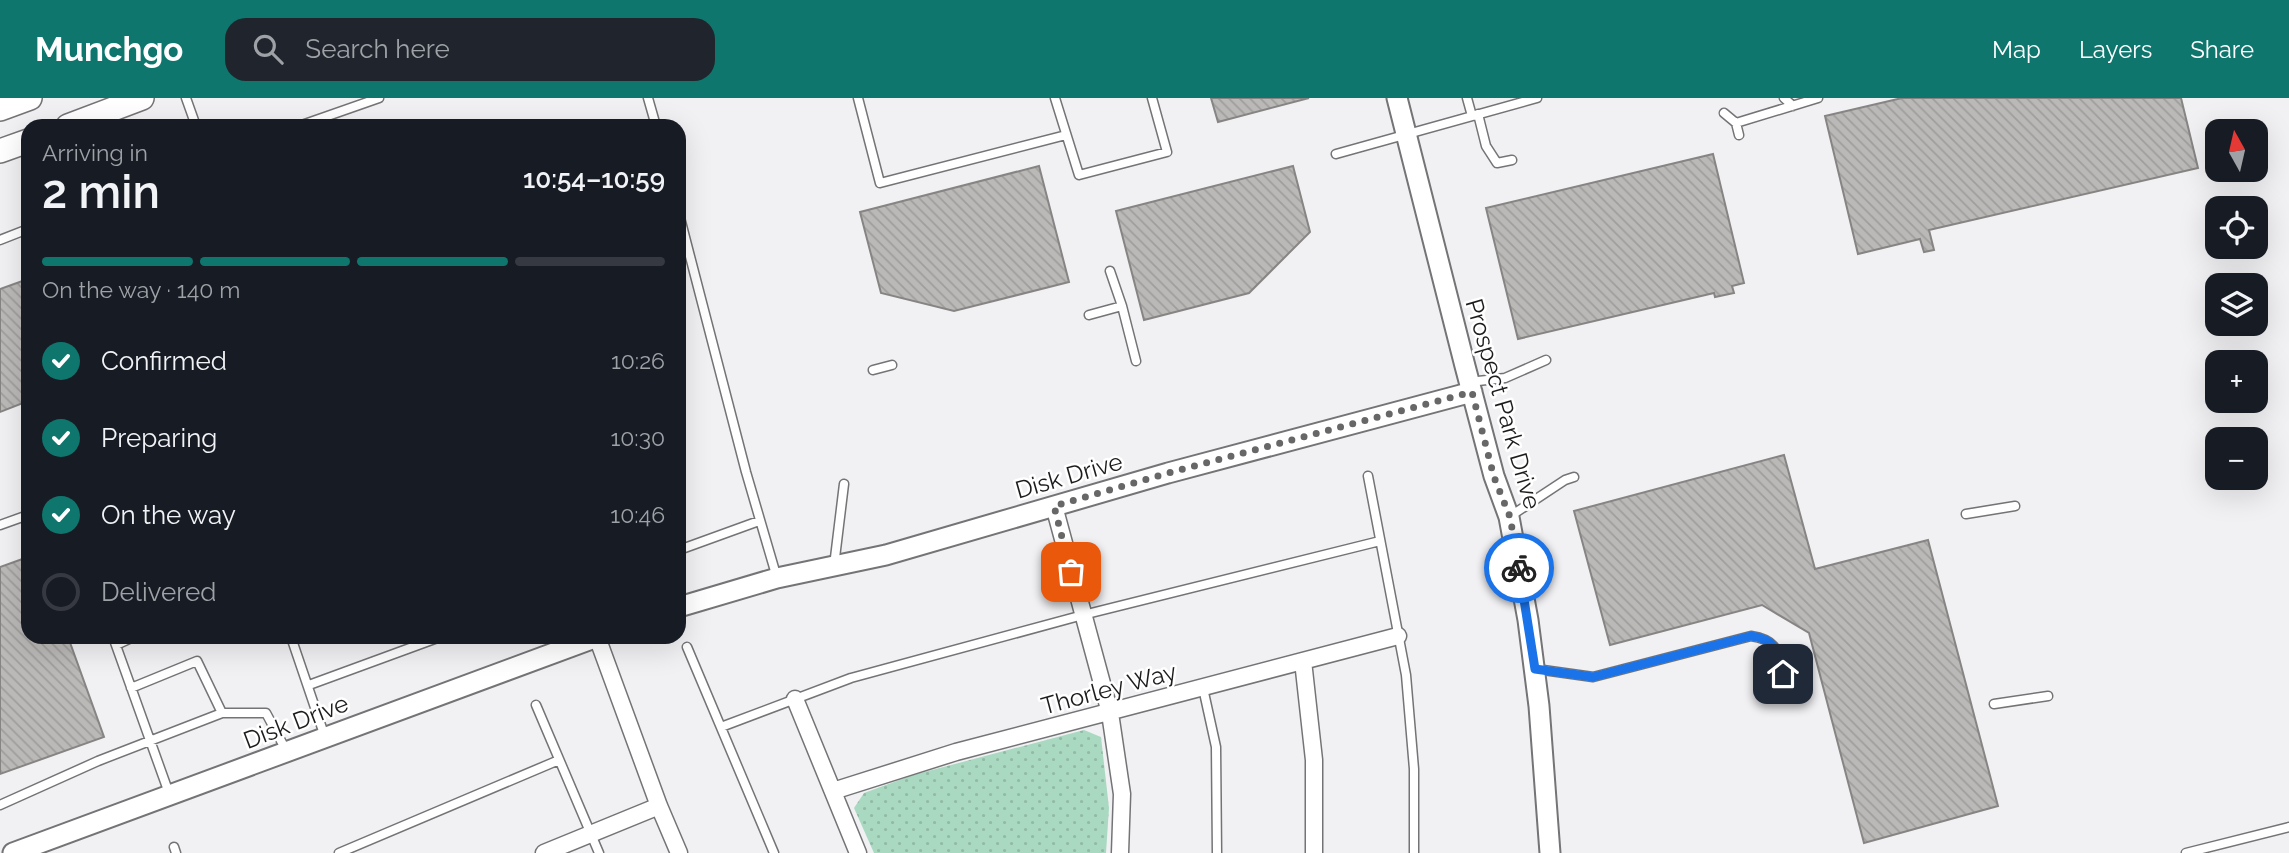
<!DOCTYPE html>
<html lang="en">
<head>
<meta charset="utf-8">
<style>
	:root { --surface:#171b24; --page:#20242c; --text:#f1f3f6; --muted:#9ea1a6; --line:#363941; --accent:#0f766e }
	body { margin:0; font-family:Raleway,sans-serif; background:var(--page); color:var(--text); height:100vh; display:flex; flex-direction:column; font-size:26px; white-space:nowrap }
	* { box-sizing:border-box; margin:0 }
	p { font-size:23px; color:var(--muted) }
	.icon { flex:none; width:38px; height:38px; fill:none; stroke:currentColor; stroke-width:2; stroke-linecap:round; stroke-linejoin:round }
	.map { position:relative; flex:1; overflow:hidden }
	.drawer { position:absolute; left:21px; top:21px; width:665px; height:525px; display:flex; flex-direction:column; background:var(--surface); border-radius:21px; box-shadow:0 7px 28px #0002 }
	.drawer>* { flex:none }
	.needle { width:46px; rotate:352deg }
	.controls { position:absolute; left:2205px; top:21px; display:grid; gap:14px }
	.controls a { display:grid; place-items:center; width:63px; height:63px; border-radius:14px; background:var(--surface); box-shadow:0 7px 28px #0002; font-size:35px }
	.pin { position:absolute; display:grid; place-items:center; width:60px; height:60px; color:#fff; margin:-30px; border-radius:14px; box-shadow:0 4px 10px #0006 }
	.courier { position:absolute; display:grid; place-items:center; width:70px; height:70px; margin:-35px; border:5px solid #1a73e8; border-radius:50%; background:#fff; color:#222; box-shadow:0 2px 9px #0007 }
	.summary em { font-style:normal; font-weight:600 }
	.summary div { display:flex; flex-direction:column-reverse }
	.summary { display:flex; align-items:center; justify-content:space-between; height:119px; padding:0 21px }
	h1 { font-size:46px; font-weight:600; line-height:52px }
	.bar { display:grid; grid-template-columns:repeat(4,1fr); gap:10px 7px; align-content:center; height:84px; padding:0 21px }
	.bar i { height:9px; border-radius:5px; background:var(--line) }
	.bar .on { background:var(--accent) }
	.bar p { grid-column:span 4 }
	ol { padding:0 21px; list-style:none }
	li { display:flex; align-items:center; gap:21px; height:77px }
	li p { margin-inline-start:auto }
	li .icon { padding:7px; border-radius:50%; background:var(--accent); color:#fff; stroke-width:4 }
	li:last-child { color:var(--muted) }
	li i { width:38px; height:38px; border:4px solid var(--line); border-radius:50% }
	header { display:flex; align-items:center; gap:42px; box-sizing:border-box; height:98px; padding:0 35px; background:var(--accent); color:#fff }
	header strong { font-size:33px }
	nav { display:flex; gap:38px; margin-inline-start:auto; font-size:24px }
	.search { width:490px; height:63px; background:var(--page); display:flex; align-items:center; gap:18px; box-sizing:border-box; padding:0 24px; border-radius:21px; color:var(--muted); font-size:26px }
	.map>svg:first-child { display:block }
	.park { fill:url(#park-dots) }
	.building { fill:url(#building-back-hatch); stroke:#878583; stroke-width:2 }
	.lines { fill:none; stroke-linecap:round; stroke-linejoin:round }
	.service-casing { stroke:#747476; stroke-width:11 }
	.minor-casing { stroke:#747476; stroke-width:19 }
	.tertiary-casing { stroke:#747476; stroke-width:23 }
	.secondary-casing { stroke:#747476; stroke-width:26 }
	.service { stroke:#fff; stroke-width:8 }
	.minor { stroke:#fff; stroke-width:16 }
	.tertiary { stroke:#fff; stroke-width:19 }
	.secondary { stroke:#fff; stroke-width:23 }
	.done { stroke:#676768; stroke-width:7; stroke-dasharray:0 12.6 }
	.route { stroke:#1a73e8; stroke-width:9 }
	.labels { text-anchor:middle; stroke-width:5; stroke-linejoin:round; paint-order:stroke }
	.street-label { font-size:24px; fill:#1c1c1d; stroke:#fff }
</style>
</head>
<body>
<header>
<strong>Munchgo</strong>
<div class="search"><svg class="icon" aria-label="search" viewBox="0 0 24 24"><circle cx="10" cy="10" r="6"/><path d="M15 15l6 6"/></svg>Search here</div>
<nav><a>Map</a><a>Layers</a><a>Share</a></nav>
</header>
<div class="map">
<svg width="2289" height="755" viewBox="0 0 2289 755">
	<defs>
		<pattern id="park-dots" width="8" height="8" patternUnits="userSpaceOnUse" patternTransform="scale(1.75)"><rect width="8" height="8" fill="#aad9c1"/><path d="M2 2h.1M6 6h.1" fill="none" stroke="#92baa5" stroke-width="1.8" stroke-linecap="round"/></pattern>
		<pattern id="building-back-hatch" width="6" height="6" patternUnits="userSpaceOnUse" patternTransform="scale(1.75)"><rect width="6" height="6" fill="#bbb9b7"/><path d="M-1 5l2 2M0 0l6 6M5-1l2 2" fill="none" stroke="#a09e9d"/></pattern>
	</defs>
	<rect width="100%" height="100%" fill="#f1f1f4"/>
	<path class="park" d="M1084 632 1101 639 1109 710 1106 755H874L854 710 864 695 913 677Z"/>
	<path class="building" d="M1211 0H1309L1218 24Z
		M1902 0H2181L2198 70 1929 132 1934 152 1924 154 1920 141 1858 156 1825 18Z
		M1713 56 1744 185 1732 188 1734 195 1715 199 1714 195 1518 241 1486 110Z
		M1039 68 1069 184 954 213 881 195 860 114Z
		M1293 68 1310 134 1249 195 1144 222 1116 113Z
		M28 181V303L0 314V191Z
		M1784 357 1815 471 1928 442 1998 708 1864 745 1809 535 1762 507 1610 547 1574 413Z
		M28 459V539H68L104 639 0 676V469Z"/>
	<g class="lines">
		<g class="service-casing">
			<path id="service" d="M186 0 196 28
				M648 0 656 28
				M858 0 880 85 1066 37
				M1055 0 1079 77 1167 54 1152 0
				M1467 0 1472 18
				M1784 0 1793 8
				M1724 15 1736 25 1739 37
				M1478 16 1486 48 1497 65 1512 62
				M1736 25 1818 0
				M299 28 379 0
				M1336 56 1537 0
				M679 116 746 374 777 480
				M0 142 28 131
				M1110 173 1122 208 1136 263
				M1089 217 1122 208
				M873 272 892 267
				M1469 284 1505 280 1546 262
				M1368 378 1406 577 1414 671V755
				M1966 416 2015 408
				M1509 419 1565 382 1574 379
				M0 427 28 417
				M679 452 759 423
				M834 468 844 386
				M113 539 170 698
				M291 539 325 639
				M116 547 129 541
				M687 549 774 755
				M1536 571 1593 579 1751 538C1777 542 1777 552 1783 576
				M309 587 440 539
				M131 590 197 563 222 615
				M1203 590 1216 649 1217 755
				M1994 606 2048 598
				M536 607 599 755
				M721 629 851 580 1083 517 1380 443
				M0 707 98 663 222 615H266L287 654
				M174 749 176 755
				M339 755 559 662
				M2186 755 2289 729"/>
		</g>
		<g class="minor-casing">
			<path id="minor" d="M1054 408 1110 615 1122 696 1120 755
				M597 539 659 708 679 755
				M1303 563 1314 662V755
				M795 601 858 755
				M833 693 956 654 1398 538
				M544 755 659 708"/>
		</g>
		<g class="tertiary-casing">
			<path id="tertiary" d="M1397 0 1465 268 1494 378 1509 419 1528 522 1539 608 1550 755
				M679 509 777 480 886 457 1168 375 1472 294
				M13 755 597 539"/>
		</g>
		<g class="secondary-casing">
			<path id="secondary" d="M0 11 30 0
				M68 28 142 0
				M0 53 28 43"/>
		</g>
		<use href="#service" class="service"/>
		<use href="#minor" class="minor"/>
		<use href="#tertiary" class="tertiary"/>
		<use href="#secondary" class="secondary"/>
	</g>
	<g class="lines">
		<path class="done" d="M1071 474 1054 408 1168 375 1472 294 1494 379 1510 419 1519 470"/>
		<path class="route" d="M1519 470 1535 571 1593 579 1751 538C1777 542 1777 552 1783 576"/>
	</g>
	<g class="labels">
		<g class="street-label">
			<text transform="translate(1503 306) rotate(74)" y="8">Prospect Park Drive</text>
			<text transform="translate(1069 378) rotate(-16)" y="8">Disk Drive</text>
			<text transform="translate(1109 591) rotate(-15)" y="8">Thorley Way</text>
			<text transform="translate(296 624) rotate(-21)" y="8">Disk Drive</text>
		</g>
	</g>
</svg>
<div class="controls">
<a><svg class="needle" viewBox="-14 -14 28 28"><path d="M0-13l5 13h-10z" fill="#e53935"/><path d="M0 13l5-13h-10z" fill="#9ea1a6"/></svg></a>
<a><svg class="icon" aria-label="locate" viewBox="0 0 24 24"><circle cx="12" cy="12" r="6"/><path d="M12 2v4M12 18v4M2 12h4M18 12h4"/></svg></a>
<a><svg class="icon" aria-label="layers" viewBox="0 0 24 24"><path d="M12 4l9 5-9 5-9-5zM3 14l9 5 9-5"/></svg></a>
<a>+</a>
<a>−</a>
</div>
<div class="pin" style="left:1071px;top:474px;background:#ea580c"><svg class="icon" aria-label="bag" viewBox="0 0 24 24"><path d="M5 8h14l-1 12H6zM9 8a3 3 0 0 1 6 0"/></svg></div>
<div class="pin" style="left:1783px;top:576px;background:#1f2937"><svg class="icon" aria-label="home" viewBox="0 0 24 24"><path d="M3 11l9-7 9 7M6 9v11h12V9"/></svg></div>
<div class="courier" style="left:1519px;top:470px"><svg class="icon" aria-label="bike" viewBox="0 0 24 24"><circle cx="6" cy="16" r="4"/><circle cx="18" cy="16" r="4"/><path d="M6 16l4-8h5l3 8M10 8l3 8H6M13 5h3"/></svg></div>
<section class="drawer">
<div class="summary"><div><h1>2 min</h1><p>Arriving in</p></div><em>10:54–10:59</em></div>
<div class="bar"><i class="on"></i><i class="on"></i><i class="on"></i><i></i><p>On the way · 140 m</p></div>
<ol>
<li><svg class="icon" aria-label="check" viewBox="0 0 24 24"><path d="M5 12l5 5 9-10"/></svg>Confirmed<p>10:26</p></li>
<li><svg class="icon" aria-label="check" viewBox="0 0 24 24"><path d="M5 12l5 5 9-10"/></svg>Preparing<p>10:30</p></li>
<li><svg class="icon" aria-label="check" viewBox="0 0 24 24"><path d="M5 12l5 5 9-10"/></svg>On the way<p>10:46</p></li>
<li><i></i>Delivered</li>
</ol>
</section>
</div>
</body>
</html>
